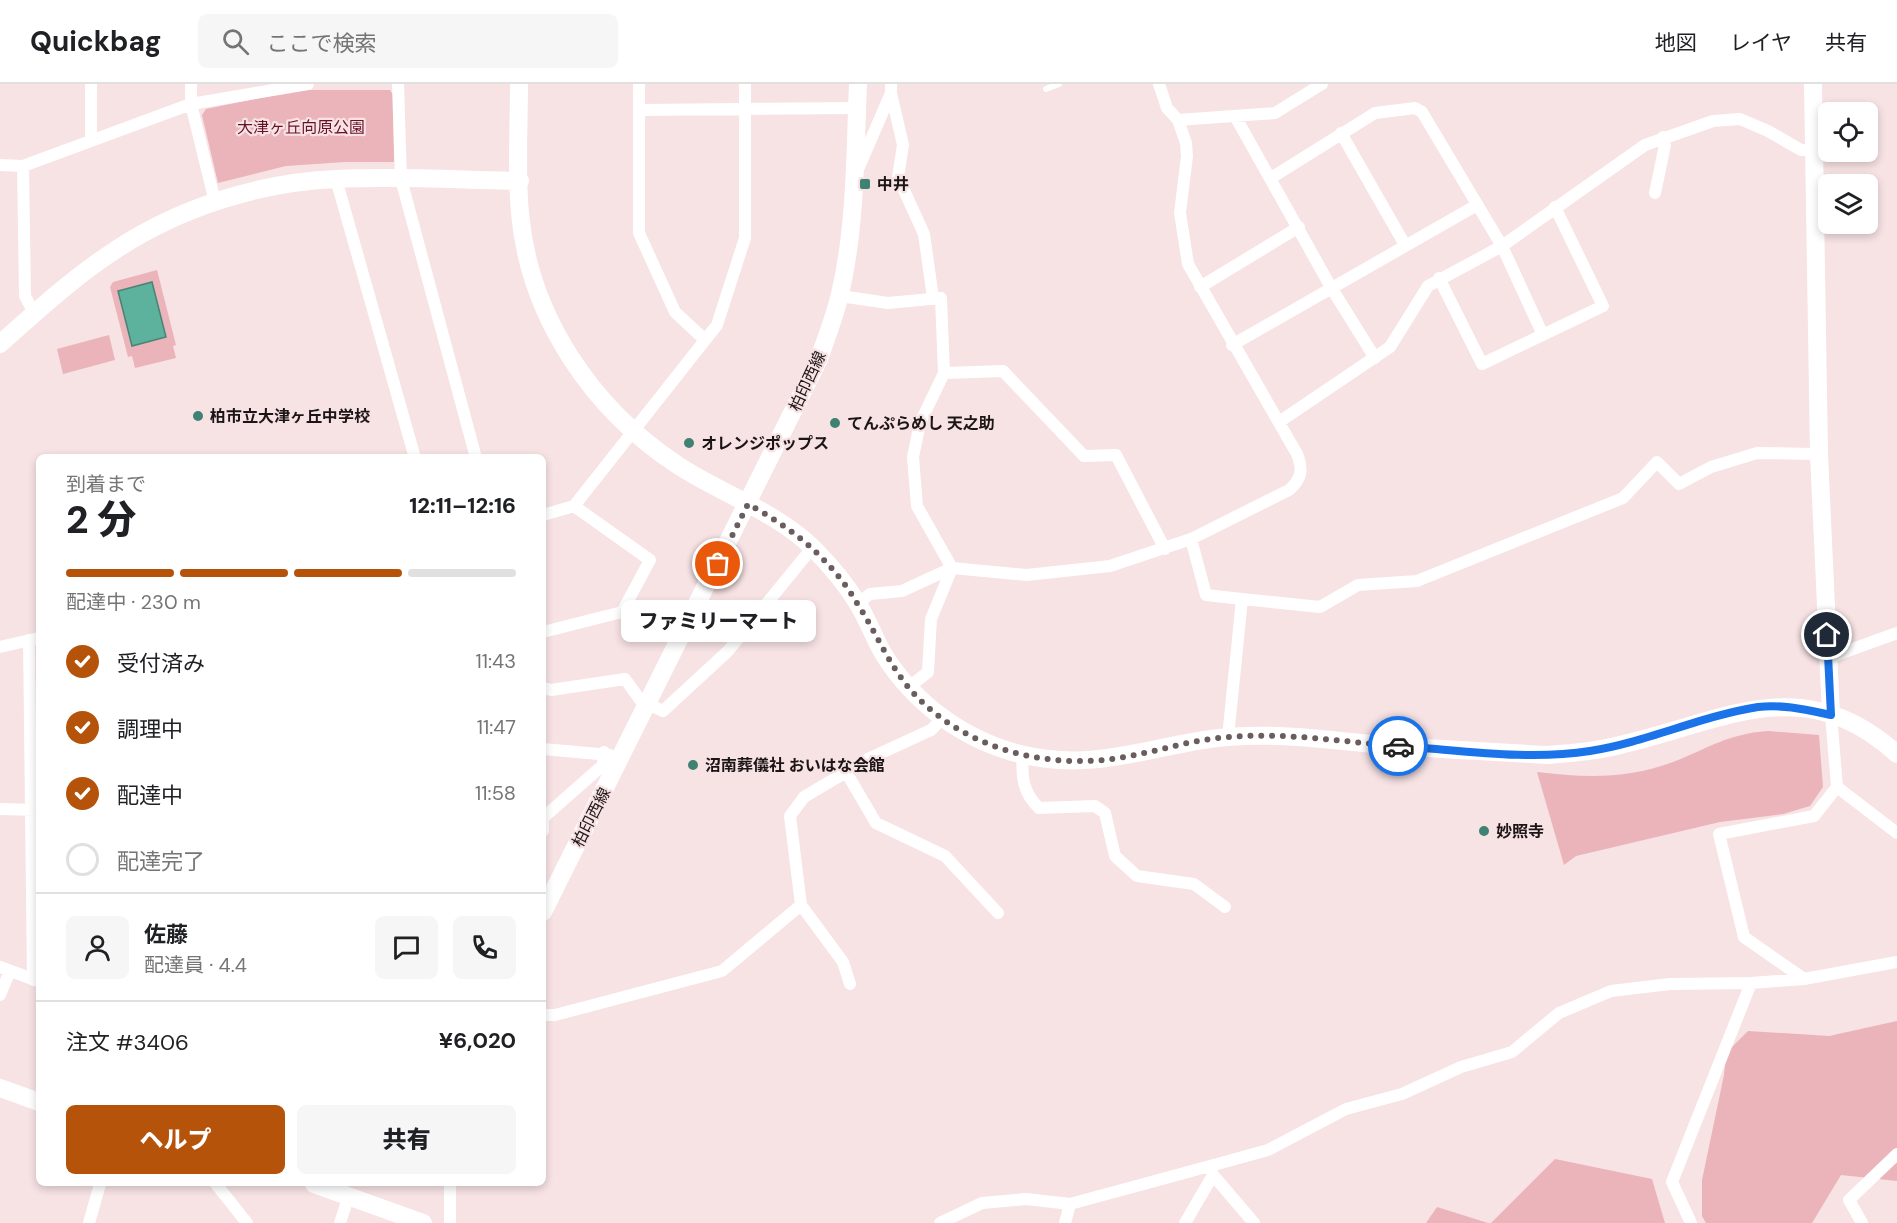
<!DOCTYPE html>
<html lang="ja">
<head>
<meta charset="utf-8">
<style>
	:root { --surface:#fff; --page:#f6f6f6; --text:#202124; --muted:#757577; --line:#e0e0e0; --accent:#b45309 }
	body { margin:0; font-family:"DM Sans","Noto Sans JP",sans-serif; background:var(--page); color:var(--text); height:100vh; display:flex; flex-direction:column; font-size:22px; white-space:nowrap }
	* { box-sizing:border-box; margin:0 }
	p { font-size:20px; color:var(--muted) }
	.icon { flex:none; width:33px; height:33px; fill:none; stroke:currentColor; stroke-width:2; stroke-linecap:round; stroke-linejoin:round }
	.map { position:relative; flex:1; overflow:hidden }
	.drawer { position:absolute; left:36px; top:370px; width:510px; height:732px; display:flex; flex-direction:column; background:var(--surface); border-radius:9px; box-shadow:0 3px 9px #0003 }
	.drawer>* { flex:none }
	.controls { position:absolute; left:1818px; top:18px; display:grid; gap:12px }
	.controls a { display:grid; place-items:center; width:60px; height:60px; border-radius:9px; background:var(--surface); box-shadow:0 3px 9px #0003; font-size:30px }
	.pin { position:absolute; display:grid; place-items:center; width:51px; height:51px; color:#fff; margin:-26px; border:3px solid #fff; border-radius:50%; box-shadow:0 2px 6px #0007 }
	.courier { position:absolute; display:grid; place-items:center; width:60px; height:60px; margin:-30px; border:4px solid #1a73e8; border-radius:50%; background:#fff; color:#222; box-shadow:0 2px 8px #0007 }
	.bubble { position:absolute; height:42px; border-radius:9px; background:var(--surface); box-shadow:0 3px 9px #0003; font-size:20px; font-weight:800; line-height:42px; text-align:center }
	.head em { font-style:normal; font-weight:800 }
	.head div { display:flex; flex-direction:column-reverse }
	.head { display:flex; align-items:center; justify-content:space-between; height:102px; padding:0 30px }
	h1 { font-size:39px; font-weight:800; line-height:45px }
	.bar { display:grid; grid-template-columns:repeat(4,1fr); gap:9px 6px; align-content:center; height:72px; padding:0 30px }
	.bar i { height:8px; border-radius:4px; background:var(--line) }
	.bar .active { background:var(--accent) }
	.bar p { grid-column:span 4 }
	.line { display:flex; align-items:center; gap:15px; padding:0 30px; border-top:2px solid var(--line) }
	.line div { flex:1 }
	.round { display:grid; place-items:center; flex:none; width:63px; height:63px; border-radius:9px; background:var(--page) }
	ol { padding:0 30px; list-style:none }
	li { display:flex; align-items:center; gap:18px; height:66px }
	li p { margin-inline-start:auto }
	li .icon { padding:6px; border-radius:50%; background:var(--accent); color:#fff; stroke-width:4 }
	li:last-child { color:var(--muted) }
	li i { width:33px; height:33px; border:3px solid var(--line); border-radius:50% }
	.action { display:flex; gap:12px; margin-top:auto; padding:12px 30px }
	.action a { flex:1; height:69px; border-radius:9px; background:var(--accent); color:#fff; font-size:24px; font-weight:800; line-height:69px; text-align:center }
	.action a+a { background:var(--page); color:var(--text) }
	header { display:flex; align-items:center; gap:36px; box-sizing:border-box; height:84px; padding:0 30px; background:var(--surface); border-bottom:2px solid var(--line) }
	header strong { font-size:28px }
	nav { display:flex; gap:33px; margin-inline-start:auto; font-size:21px }
	.search { width:420px; height:54px; background:var(--page); display:flex; align-items:center; gap:15px; box-sizing:border-box; padding:0 21px; border-radius:9px; color:var(--muted); font-size:22px }
	.map>svg:first-child { display:block }
	.green { fill:#ebb3ba }
	.water { fill:#5cb29d; stroke:#498374; stroke-width:1.5 }
	.lines { fill:none; stroke-linecap:round; stroke-linejoin:round }
	.lane { stroke:#fff; stroke-width:6 }
	.street { stroke:#fff; stroke-width:12 }
	.secondary { stroke:#fff; stroke-width:18 }
	.done { stroke:#695d5e; stroke-width:6; stroke-dasharray:0 10.8 }
	.route { stroke:#1a73e8; stroke-width:8 }
	.poi-dot { fill:#3f8172; stroke:#f7e2e4; stroke-width:2 }
	.labels { text-anchor:middle; stroke-width:4.5; stroke-linejoin:round; paint-order:stroke }
	.park-label { font-size:16px; fill:#671129; stroke:#f7e2e4 }
	.poi-label { font-size:16px; font-weight:bold; fill:#1c1516; stroke:#f7e2e4; text-anchor:start }
	.street-label { font-size:16px; fill:#1c1516; stroke:#f7e2e4 }
</style>
</head>
<body>
<header>
<strong>Quickbag</strong>
<div class="search"><svg class="icon" aria-label="search" viewBox="0 0 24 24"><circle cx="10" cy="10" r="6"/><path d="M15 15l6 6"/></svg>ここで検索</div>
<nav><a>地図</a><a>レイヤ</a><a>共有</a></nav>
</header>
<div class="map">
<svg width="1897" height="1139" viewBox="0 0 1897 1139">
	<rect width="100%" height="100%" fill="#f7e2e4"/>
	<path class="green" d="M299 6H390L393 11 394 78H345L286 82 218 99 202 31 206 25Z
		M157 186 176 261 173 262 176 274 135 284 132 272 128 273 110 203 113 198Z
		M109 251 115 276 63 290 57 265Z
		M1768 647 1819 651 1823 703 1810 722 1783 730 1720 738 1576 772 1564 781 1537 688C1585 694 1628 695 1673 678 1709 664 1727 650 1768 647Z
		M1897 937V1097L1841 1091 1812 1139H1706L1702 1132V1096L1724 991 1726 969 1748 947 1829 952Z
		M1555 1075 1652 1095 1665 1139H1491Z
		M1437 1123 1488 1139H1426Z"/>
	<path class="water" d="M152 198 166 253 132 262 118 207Z"/>
	<g class="lines">
		<path class="lane" d="M1046 5 1059 0"/>
		<path class="street" d="M91 0V56
			M191 0V20L215 118
			M398 0 401 95 476 374
			M639 0V26L857 24
			M891 0V9L903 61 898 93 924 150 933 214
			M639 26V149L675 228 705 256
			M1235 32 1332 205 1375 274
			M1178 36 1275 29 1322 0
			M1341 49 1405 161
			M0 81 23 82 191 20 308 0
			M23 82 25 212 34 229
			M859 83 891 9
			M1271 94 1375 29 1415 24 1422 28 1502 162 1543 251
			M336 95 415 374
			M1655 109 1665 61 1663 53
			M1439 194 1482 280 1603 222 1555 123
			M1200 203 1299 143
			M840 212 888 219 941 214 944 289 1003 287 1084 372 1116 371 1165 465
			M1232 261 1477 121
			M1279 338 1390 263 1428 202 1502 162 1645 61 1713 37 1740 35 1768 47 1801 66H1813
			M543 431 574 422
			M1191 455 1206 511 1242 515 1228 653
			M1242 515 1320 523 1358 501 1417 497 1623 414 1657 378 1679 400 1711 383 1757 369 1819 370
			M858 519 870 510 902 507 952 484 1027 491 1110 482 1191 455 1289 406C1302 395 1303 385 1297 370L1188 180 1180 129 1187 72 1186 59 1178 36 1167 24 1159 0
			M543 548 622 528 650 476 574 422 717 241 745 154V0
			M29 556 33 896
			M0 563 39 554
			M1828 574 1897 549
			M909 603 928 588 931 535 952 484 917 422 913 373 920 339 944 289
			M543 604 551 606 625 595 641 617 663 627 728 567 812 464
			M543 665 610 671
			M1023 671C1021 692 1023 709 1039 724L1095 722 1105 729 1115 772 1137 792 1194 800 1225 823
			M846 688 876 739 945 772 998 829
			M1837 703 1897 749
			M0 725 38 726
			M544 733 603 681 604 668
			M543 734V747
			M801 821 843 878 850 900
			M0 883 38 897
			M1804 895 1744 853 1719 750 1814 732 1837 703 1831 631
			M0 911 10 887
			M543 931H555L722 887 801 821 790 732 804 713 868 675 931 646 943 634
			M1213 1091 1254 1139
			M216 1100 247 1139
			M450 1100V1139
			M89 1139 100 1100
			M340 1139 348 1114
			M940 1139 982 1119 1026 1115 1070 1120
			M1065 1139 1070 1120 1210 1082
			M1185 1139 1213 1091 1210 1082 1268 1066 1346 1025 1402 1010 1461 983 1512 968 1559 929 1611 907 1670 900 1751 899 1804 895 1897 878
			M1691 1139 1672 1098 1751 899
			M1862 1139 1849 1116 1897 1070"/>
		<path class="secondary" d="M519 0C519 43 516 87 520 129 529 233 593 326 679 382 722 410 775 427 813 464 829 480 846 500 858 520 868 536 874 554 884 571 915 620 964 656 1020 670 1104 691 1165 654 1246 652 1292 650 1337 657 1382 661 1437 665 1492 668 1547 671 1573 669 1599 667 1624 660 1726 636 1804 586 1897 670
			M1813 0 1819 370 1831 631
			M0 260C37 227 75 192 117 165 181 123 261 98 337 95 397 92 459 96 520 97
			M543 828 819 275C826 254 835 232 840 210 856 142 855 69 858 0
			M0 1004 39 1018
			M314 1100 423 1139"/>
	</g>
	<g class="lines">
		<path class="done" d="M718 480 748 420C792 444 831 475 857 519 879 553 891 588 921 617 973 667 1050 685 1119 674 1157 668 1192 655 1230 653 1286 648 1342 658 1398 662"/>
		<path class="route" d="M1398 662C1460 666 1527 677 1590 667 1647 658 1701 632 1758 623 1782 620 1807 626 1831 631L1827 551"/>
	</g>
	<g class="poi-dot">
		<rect x="859" y="94" width="12" height="12" rx="3"/>
		<circle cx="198" cy="332" r="6"/>
		<circle cx="835" cy="339" r="6"/>
		<circle cx="689" cy="359" r="6"/>
		<circle cx="693" cy="681" r="6"/>
		<circle cx="1484" cy="747" r="6"/>
	</g>
	<g class="labels">
		<g class="park-label">
			<text x="301" y="49">大津ヶ丘向原公園</text>
		</g>
		<g class="poi-label">
			<text x="877" y="106">中井</text>
			<text x="210" y="338">柏市立大津ヶ丘中学校</text>
			<text x="847" y="345">てんぷらめし 天之助</text>
			<text x="701" y="365">オレンジポップス</text>
			<text x="705" y="687">沼南葬儀社 おいはな会館</text>
			<text x="1496" y="753">妙照寺</text>
		</g>
		<g class="street-label">
			<text transform="translate(807 297) rotate(-65)" y="6">柏印西線</text>
			<text transform="translate(591 733) rotate(-63)" y="6">柏印西線</text>
		</g>
	</g>
</svg>
<div class="controls">
<a><svg class="icon" aria-label="locate" viewBox="0 0 24 24"><circle cx="12" cy="12" r="6"/><path d="M12 2v4M12 18v4M2 12h4M18 12h4"/></svg></a>
<a><svg class="icon" aria-label="layers" viewBox="0 0 24 24"><path d="M12 4l9 5-9 5-9-5zM3 14l9 5 9-5"/></svg></a>
</div>
<div class="pin" style="left:718px;top:480px;background:#ea580c"><svg class="icon" aria-label="bag" viewBox="0 0 24 24"><path d="M5 8h14l-1 12H6zM9 8a3 3 0 0 1 6 0"/></svg></div>
<div class="pin" style="left:1827px;top:551px;background:#1f2937"><svg class="icon" aria-label="home" viewBox="0 0 24 24"><path d="M3 11l9-7 9 7M6 9v11h12V9"/></svg></div>
<div class="courier" style="left:1398px;top:662px"><svg class="icon" aria-label="car" viewBox="0 0 24 24"><path d="M5 17H2v-5l4-1 3-4h7l3 4 3 1v5h-3M9 17h6M6 11h13"/><circle cx="7" cy="17" r="2"/><circle cx="17" cy="17" r="2"/></svg></div>
<div class="bubble" style="left:621px;top:516px;width:195px">ファミリーマート</div>
<section class="drawer">
<div class="head"><div><h1>2 分</h1><p>到着まで</p></div><em>12:11–12:16</em></div>
<div class="bar"><i class="active"></i><i class="active"></i><i class="active"></i><i></i><p>配達中 · 230 m</p></div>
<ol>
<li><svg class="icon" aria-label="check" viewBox="0 0 24 24"><path d="M5 12l5 5 9-10"/></svg>受付済み<p>11:43</p></li>
<li><svg class="icon" aria-label="check" viewBox="0 0 24 24"><path d="M5 12l5 5 9-10"/></svg>調理中<p>11:47</p></li>
<li><svg class="icon" aria-label="check" viewBox="0 0 24 24"><path d="M5 12l5 5 9-10"/></svg>配達中<p>11:58</p></li>
<li><i></i>配達完了</li>
</ol>
<div class="line" style="height:108px"><a class="round"><svg class="icon" aria-label="person" viewBox="0 0 24 24"><circle cx="12" cy="8" r="4"/><path d="M4 21q1-7 8-7t8 7"/></svg></a><div><b>佐藤</b><p>配達員 · 4.4</p></div><a class="round"><svg class="icon" aria-label="chat" viewBox="0 0 24 24"><path d="M4 5h16v11H9l-5 4z"/></svg></a><a class="round"><svg class="icon" aria-label="phone" viewBox="0 0 24 24"><path d="M5 4h4l2 5-3 2q2 4 5 5l2-3 5 2v4C11 20 4 13 5 4z"/></svg></a></div>
<div class="line" style="height:78px"><div>注文 #3406</div><b>¥6,020</b></div>
<div class="action"><a>ヘルプ</a><a>共有</a></div>
</section>
</div>
</body>
</html>
